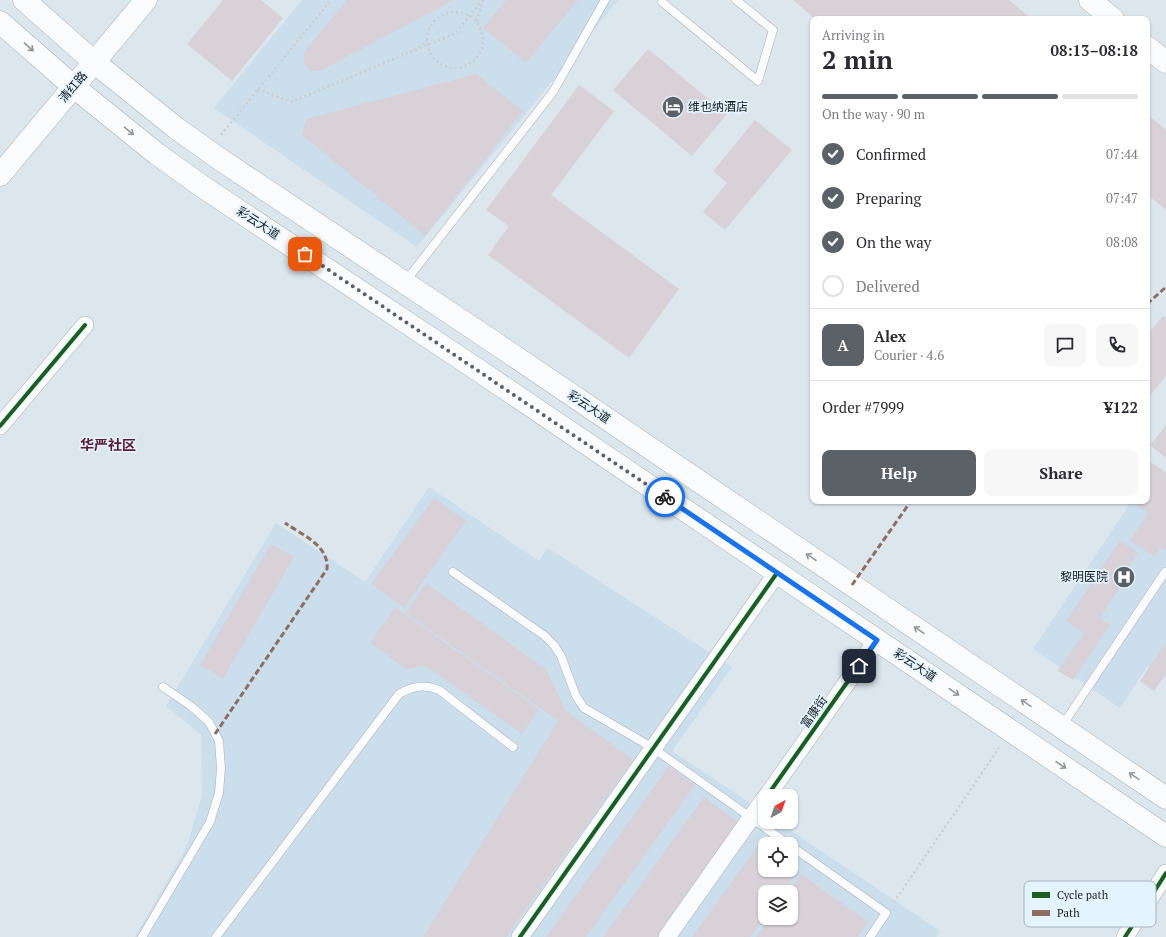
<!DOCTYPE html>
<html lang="en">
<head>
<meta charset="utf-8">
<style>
	:root { --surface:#fff; --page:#f7f7f7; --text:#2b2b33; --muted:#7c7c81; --line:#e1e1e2; --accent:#5a6268 }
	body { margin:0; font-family:"PT Serif","Noto Sans SC",serif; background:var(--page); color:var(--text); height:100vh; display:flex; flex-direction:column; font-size:15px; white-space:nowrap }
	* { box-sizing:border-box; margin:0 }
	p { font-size:13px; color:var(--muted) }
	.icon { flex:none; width:22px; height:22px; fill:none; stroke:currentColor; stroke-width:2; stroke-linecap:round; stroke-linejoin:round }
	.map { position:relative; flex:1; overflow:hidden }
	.panel { position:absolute; left:810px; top:16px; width:340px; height:488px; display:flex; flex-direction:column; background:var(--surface); border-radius:8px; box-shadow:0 1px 3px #0004 }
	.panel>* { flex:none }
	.needle { width:26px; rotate:40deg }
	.tools { position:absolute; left:758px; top:789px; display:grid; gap:8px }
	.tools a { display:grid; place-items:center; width:40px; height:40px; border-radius:8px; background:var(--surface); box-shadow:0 1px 3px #0004; font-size:20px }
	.pin { position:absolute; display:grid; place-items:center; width:34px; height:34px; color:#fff; margin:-17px; border-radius:8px; box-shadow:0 2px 6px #0006 }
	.courier { position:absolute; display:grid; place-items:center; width:40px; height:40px; margin:-20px; border:3px solid #1a73e8; border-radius:50%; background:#fff; color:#222; box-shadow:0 1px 5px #0007 }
	.summary em { font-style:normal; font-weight:700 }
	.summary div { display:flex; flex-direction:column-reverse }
	.summary { display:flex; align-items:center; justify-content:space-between; height:68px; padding:0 12px }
	h1 { font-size:26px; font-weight:700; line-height:30px }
	.bar { display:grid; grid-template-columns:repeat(4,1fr); gap:6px 4px; align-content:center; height:48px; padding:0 12px }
	.bar i { height:5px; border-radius:3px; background:var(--line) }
	.bar .on { background:var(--accent) }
	.bar p { grid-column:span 4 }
	.line { display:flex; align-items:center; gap:10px; padding:0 12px; border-top:1px solid var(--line) }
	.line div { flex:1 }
	.round { display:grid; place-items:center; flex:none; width:42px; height:42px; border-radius:8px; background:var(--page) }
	ol { padding:0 12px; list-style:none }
	li { display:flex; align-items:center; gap:12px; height:44px }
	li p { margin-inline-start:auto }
	li .icon { padding:4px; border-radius:50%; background:var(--accent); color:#fff; stroke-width:4 }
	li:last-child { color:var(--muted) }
	li i { width:22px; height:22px; border:2px solid var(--line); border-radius:50% }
	.action { display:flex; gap:8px; margin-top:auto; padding:8px 12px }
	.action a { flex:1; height:46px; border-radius:8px; background:var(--accent); color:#fff; font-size:16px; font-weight:700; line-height:46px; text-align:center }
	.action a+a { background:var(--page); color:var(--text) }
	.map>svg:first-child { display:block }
	.built { fill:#cadeeb; fill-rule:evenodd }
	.building { fill:#d8d2d8 }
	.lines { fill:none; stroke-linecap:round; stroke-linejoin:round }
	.lane-casing { stroke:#a8b0b6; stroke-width:9 }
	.street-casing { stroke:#a8b0b6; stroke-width:18 }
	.secondary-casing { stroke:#a8b0b6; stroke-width:23 }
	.path { stroke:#cbced0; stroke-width:2.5; stroke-dasharray:2 3; stroke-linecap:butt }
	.lane { stroke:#fafbfc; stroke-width:8 }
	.street { stroke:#fafbfc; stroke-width:17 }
	.secondary { stroke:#fafbfc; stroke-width:22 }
	.path-bridge { stroke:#cbced0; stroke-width:2.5; stroke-dasharray:2 3; stroke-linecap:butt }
	.quiet { stroke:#8d6e63; stroke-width:3; stroke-dasharray:6 3; stroke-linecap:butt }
	.cycleway-casing { stroke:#e4f4ff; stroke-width:6 }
	.cycleway { stroke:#1b5e20; stroke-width:4 }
	.oneway { stroke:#929699 }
	.done { stroke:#5a6268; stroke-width:4; stroke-dasharray:0 7.2 }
	.route { stroke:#1a73e8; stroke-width:5 }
	.labels { text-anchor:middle; stroke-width:3.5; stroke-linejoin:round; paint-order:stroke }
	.street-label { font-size:12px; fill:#141b20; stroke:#e4f4ff }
	.poi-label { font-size:12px; fill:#141b20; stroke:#e4f4ff; text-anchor:start }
	.quarter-label { font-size:14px; font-weight:bold; fill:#5c1933; stroke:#e4f4ff }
	.key { fill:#e4f4ff; stroke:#a6b3bc; stroke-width:1 }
	.key-label { font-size:11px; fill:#141b20 }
</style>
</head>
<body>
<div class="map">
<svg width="1166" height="937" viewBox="0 0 1166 937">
	<rect width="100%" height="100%" fill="#dbe6ed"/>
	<path class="built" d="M302 0H618L417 247 214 108Z
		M1147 460 1166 472V677L1148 665 1120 708 1033 649 1129 505 1123 501H1147Z
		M429 487 539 561 548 548 732 667 672 751 765 813V822H778L940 931 936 937H135L187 846 202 796 201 735 166 706 276 523 365 582ZM765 844H791V870H765ZM765 892H791V918H765Z"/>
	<path class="building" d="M223 0H261L283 18 232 81 187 44Z
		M347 0H454L324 69 320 71H311L304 64V52Z
		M506 0H578L526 63 483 28Z
		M793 0H1009L1032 19H815Z
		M648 49 727 114 692 156 613 90Z
		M476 74 523 111 425 236 302 135 306 119Z
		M579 85 614 111 551 195 679 289 629 358 488 255 509 226 486 210Z
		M1147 114 1166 130V210L1147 194Z
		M755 120 792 150 725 230 703 212 727 183 713 171Z
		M1163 316 1166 318V376L1147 399V335Z
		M1166 425V458L1150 445Z
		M1147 460 1166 473V551L1161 547 1154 557 1130 540 1148 513 1131 501H1147Z
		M434 498 466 521 404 608 371 584Z
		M1120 540 1138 553 1120 580 1123 583 1100 618 1110 625 1073 680 1058 671 1084 633 1066 621Z
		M271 544 294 557 223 679 200 665Z
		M426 583 547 670 565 710 633 760 506 937H423L558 721 406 613Z
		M395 607 539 709 522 734 426 666 406 669 370 643Z
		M1166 642V674L1154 691 1140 681Z
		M669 766 695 785 586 937H546Z
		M704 797 742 825 661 937H603Z
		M757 847 765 852V870H790L795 874 783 892H765V917L750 937H692Z
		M801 874 868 922 858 937H756L769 918H791V892H788Z"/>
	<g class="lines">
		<g class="lane-casing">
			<path id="lane" d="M662 2 758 81 773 30 736 0
				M405 282 553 92 605 0
				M453 572 545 636 554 645 561 656 576 696 584 708 653 748 788 844
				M1062 726 1165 572
				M791 846 886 913 870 937
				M142 937 210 822 219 793 221 768 219 741 209 722 191 706 163 687
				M216 937 399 694C413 686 424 684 439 690L513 747"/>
		</g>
		<g class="street-casing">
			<path id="street" d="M0 426 85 325
				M767 796 877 640
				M520 937 777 573
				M667 937 765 798
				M1125 937 1166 873"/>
		</g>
		<g class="secondary-casing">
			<path id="secondary" d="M24 0 94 62 176 128 221 160 495 343 1166 798
				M1090 0 1113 19
				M0 22 74 87 157 154 203 187 478 370 1166 836
				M1147 47 1166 62
				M0 175 146 0"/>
		</g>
		<path class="path" d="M477 21 483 0
			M414 50 427 41
			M258 89 291 102 456 33 482 0
			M221 135 331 0
			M894 902 999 748"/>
		<use href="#lane" class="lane"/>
		<use href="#street" class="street"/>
		<use href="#secondary" class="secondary"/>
		<path class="path-bridge" d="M427 40a28 28 0 1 1 56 0a28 28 0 1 1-56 0Z"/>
		<path class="quiet" d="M1147 304 1166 287
			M852 585 911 501
			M215 734 327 569C329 545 302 535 285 523"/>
		<g class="cycleway-casing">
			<path id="cycleway" d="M0 426 85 325
				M767 796 877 640
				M520 937 777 573
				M1125 937 1166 873"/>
		</g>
		<use href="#cycleway" class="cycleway"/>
	</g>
	<defs><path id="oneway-shaft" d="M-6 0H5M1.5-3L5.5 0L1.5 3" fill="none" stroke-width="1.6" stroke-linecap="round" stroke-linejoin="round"/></defs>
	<g class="oneway">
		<use href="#oneway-shaft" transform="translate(29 47) rotate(41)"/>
		<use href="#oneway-shaft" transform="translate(129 131) rotate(39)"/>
		<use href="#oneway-shaft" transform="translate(811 557) rotate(-146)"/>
		<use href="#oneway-shaft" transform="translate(919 630) rotate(-146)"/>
		<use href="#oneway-shaft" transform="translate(954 692) rotate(34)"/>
		<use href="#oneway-shaft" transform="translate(1026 703) rotate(-146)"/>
		<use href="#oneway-shaft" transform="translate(1061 765) rotate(34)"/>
		<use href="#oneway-shaft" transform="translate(1134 776) rotate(-146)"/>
	</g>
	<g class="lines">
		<path class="done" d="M305 254 665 497"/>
		<path class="route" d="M665 497 877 640 859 666"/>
	</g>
	<defs>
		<g id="hotel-disc" transform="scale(1.15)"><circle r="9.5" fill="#5a6268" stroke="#e4f4ff"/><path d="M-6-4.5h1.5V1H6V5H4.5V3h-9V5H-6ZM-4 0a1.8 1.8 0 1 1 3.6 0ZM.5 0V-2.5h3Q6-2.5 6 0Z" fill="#fff"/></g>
		<g id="hospital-disc" transform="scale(1.15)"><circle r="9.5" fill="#5a6268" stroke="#e4f4ff"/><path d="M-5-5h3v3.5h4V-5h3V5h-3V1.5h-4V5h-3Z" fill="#fff"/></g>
	</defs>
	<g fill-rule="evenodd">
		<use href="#hotel-disc" x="673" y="107"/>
		<use href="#hospital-disc" x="1124" y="577"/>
	</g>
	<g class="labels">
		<g class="street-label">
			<text transform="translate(73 87) rotate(-50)" y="4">清红路</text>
			<text transform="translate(258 223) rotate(33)" y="4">彩云大道</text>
			<text transform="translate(589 407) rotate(34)" y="4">彩云大道</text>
			<text transform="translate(915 665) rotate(34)" y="4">彩云大道</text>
			<text transform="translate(814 712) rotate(-55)" y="4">富康街</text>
		</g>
		<g class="poi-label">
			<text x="688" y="111">维也纳酒店</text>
			<text x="1108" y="581" text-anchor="end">黎明医院</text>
		</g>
		<g class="quarter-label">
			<text x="108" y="450">华严社区</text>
		</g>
	</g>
	<rect x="1024" y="881" width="132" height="46" rx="6" class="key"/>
	<rect x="1032" y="892" width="18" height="6" fill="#1b5e20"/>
	<rect x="1032" y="910" width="18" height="6" fill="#8d6e63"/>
	<g class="key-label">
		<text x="1057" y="899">Cycle path</text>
		<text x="1057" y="917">Path</text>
	</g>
</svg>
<div class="tools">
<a><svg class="needle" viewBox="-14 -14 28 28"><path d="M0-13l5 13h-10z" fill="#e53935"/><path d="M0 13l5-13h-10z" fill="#7c7c81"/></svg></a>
<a><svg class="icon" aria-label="locate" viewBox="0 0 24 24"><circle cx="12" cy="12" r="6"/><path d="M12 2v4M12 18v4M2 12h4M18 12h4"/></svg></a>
<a><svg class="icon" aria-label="layers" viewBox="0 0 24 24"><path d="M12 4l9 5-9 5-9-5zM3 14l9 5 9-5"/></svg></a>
</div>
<div class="pin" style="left:305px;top:254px;background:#ea580c"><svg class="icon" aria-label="bag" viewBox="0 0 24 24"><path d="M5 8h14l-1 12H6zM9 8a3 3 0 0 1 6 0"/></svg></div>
<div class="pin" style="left:859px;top:666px;background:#1f2937"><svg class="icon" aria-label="home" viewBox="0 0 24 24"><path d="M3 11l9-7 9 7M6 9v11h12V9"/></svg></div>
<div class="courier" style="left:665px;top:497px"><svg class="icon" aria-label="bike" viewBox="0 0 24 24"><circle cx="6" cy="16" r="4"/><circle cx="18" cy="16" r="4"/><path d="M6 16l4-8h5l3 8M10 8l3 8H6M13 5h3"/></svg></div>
<section class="panel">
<div class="summary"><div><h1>2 min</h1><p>Arriving in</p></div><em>08:13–08:18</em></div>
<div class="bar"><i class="on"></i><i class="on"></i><i class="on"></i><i></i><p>On the way · 90 m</p></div>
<ol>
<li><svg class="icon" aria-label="check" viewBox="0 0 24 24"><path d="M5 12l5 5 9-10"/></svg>Confirmed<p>07:44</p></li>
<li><svg class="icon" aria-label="check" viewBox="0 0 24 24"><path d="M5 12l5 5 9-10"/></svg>Preparing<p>07:47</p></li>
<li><svg class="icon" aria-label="check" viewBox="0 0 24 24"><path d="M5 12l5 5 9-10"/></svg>On the way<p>08:08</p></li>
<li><i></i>Delivered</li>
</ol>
<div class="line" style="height:72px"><b class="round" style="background:var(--accent);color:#fff">A</b><div><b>Alex</b><p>Courier · 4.6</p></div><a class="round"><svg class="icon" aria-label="chat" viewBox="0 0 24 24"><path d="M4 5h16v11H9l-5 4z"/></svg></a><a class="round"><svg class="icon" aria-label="phone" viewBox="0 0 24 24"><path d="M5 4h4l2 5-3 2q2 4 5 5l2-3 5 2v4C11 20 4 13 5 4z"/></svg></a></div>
<div class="line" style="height:52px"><div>Order #7999</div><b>¥122</b></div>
<div class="action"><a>Help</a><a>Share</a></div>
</section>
</div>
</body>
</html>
